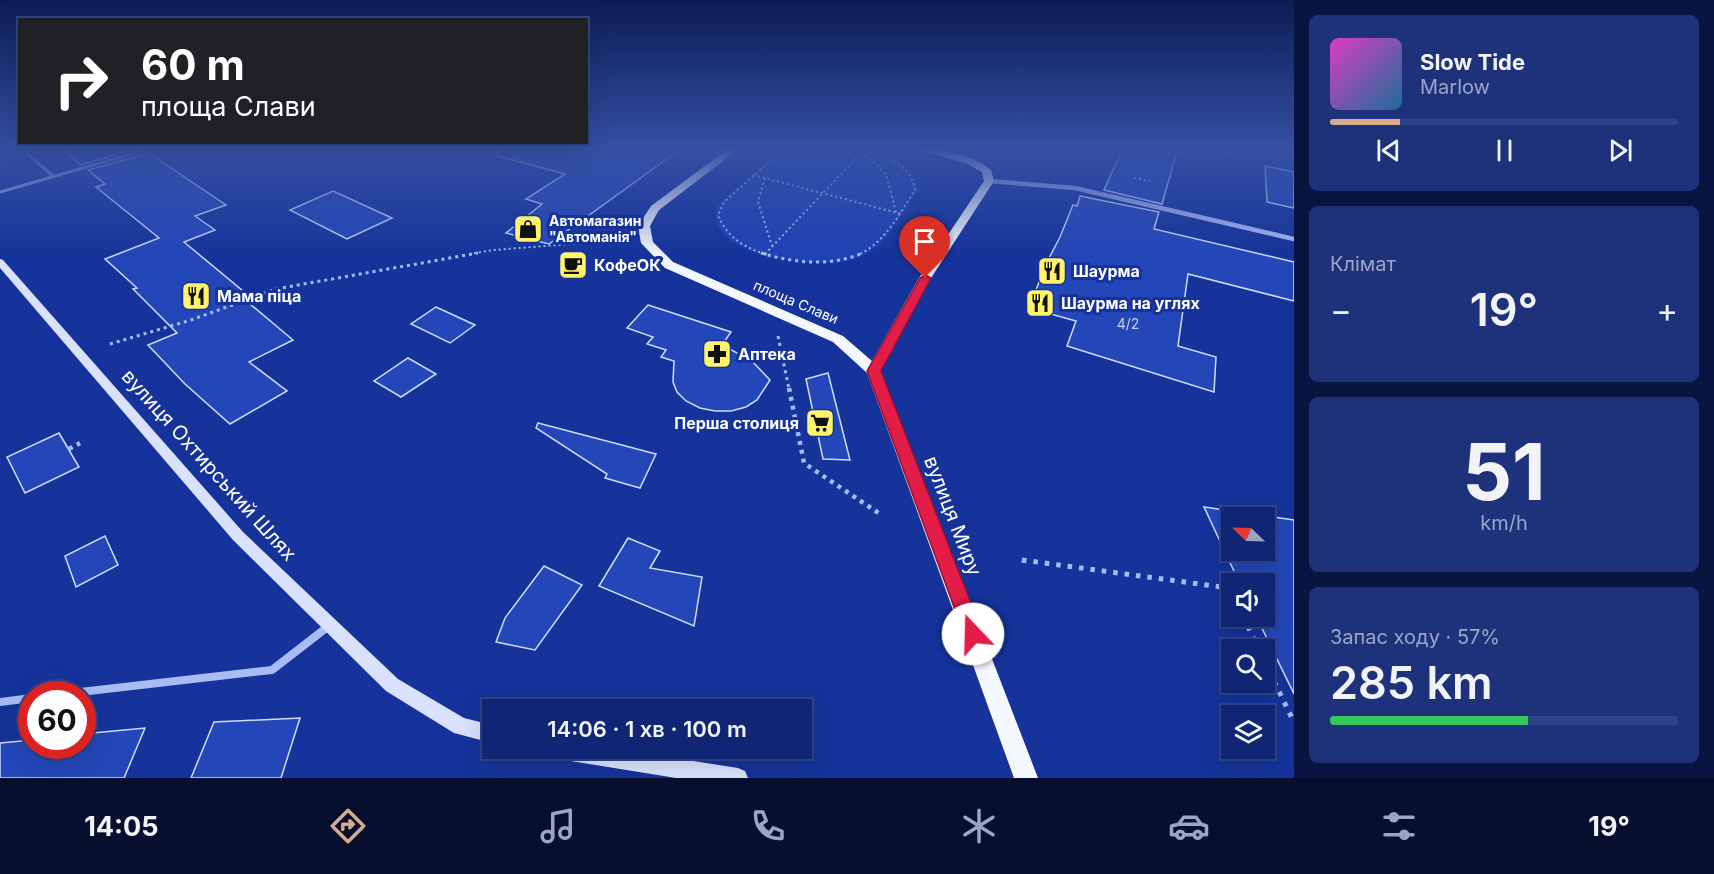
<!DOCTYPE html>
<html lang="uk">
<head>
<meta charset="utf-8">
<style>
  :root { --surface:#102674; --page:#1e327c; --text:#f1f3f6; --muted:#9ca5c5; --line:#304386; --accent:#d6ab8b }
  body { margin:0; font-family:Inter,sans-serif; background:var(--page); color:var(--text); height:100vh; display:flex; flex-direction:column; font-size:22px; white-space:nowrap }
  * { box-sizing:border-box; margin:0 }
  p { font-size:20px; color:var(--muted) }
  .icon { flex:none; width:33px; height:33px; fill:none; stroke:currentColor; stroke-width:2; stroke-linecap:round; stroke-linejoin:round }
  .map { position:relative; flex:1; overflow:hidden }
  .drawer { display:flex; flex-direction:column; gap:15px; padding:15px; background:#091540; width:420px }
  .drawer>* { flex:none }
  .banner { position:absolute; left:18px; top:18px; width:570px; height:126px; border-radius:0px; box-shadow:0 6px 24px #0002,0 0 0 2px var(--line); background:#202124; color:#fff; overflow:hidden }
  .needle { width:39px; rotate:293deg }
  .fabs { position:absolute; left:1221px; top:507px; display:grid; gap:12px }
  .fabs a { display:grid; place-items:center; width:54px; height:54px; border-radius:0px; background:var(--surface); box-shadow:0 6px 24px #0002,0 0 0 2px var(--line); font-size:30px }
  .speed { position:absolute; left:18px; top:681px; display:flex; gap:12px; font-size:30px; font-weight:700; text-align:center }
  .speed>* { display:grid; place-content:center; width:78px; height:78px; border-radius:50%; background:var(--surface); box-shadow:0 6px 24px #0002,0 0 0 2px var(--line); line-height:1 }
  .speed .limit { border:9px solid #d22; background:#fff; color:#111 }
  .pin { position:absolute; display:grid; place-items:center; width:51px; height:51px; color:#fff; margin:-62px -26px; border-radius:50% 50% 50% 0; rotate:-45deg; box-shadow:0 0 6px #0007 }
  .pin .icon { rotate:45deg }
  .me { position:absolute; width:66px; margin:-33px; rotate:339deg; stroke-linejoin:round; filter:drop-shadow(0 0 4px #0008) }
  .turn { display:flex; align-items:center; gap:21px; height:126px; padding:0 24px; font-size:27px }
  .turn .icon { width:78px; height:78px; stroke-width:2.5 }
  .turn b { display:block; font-size:42px; line-height:51px }
  .big { font-size:45px; font-weight:600; line-height:1.1 }
  .drawer .tile { flex:1; display:flex; flex-direction:column; justify-content:center; gap:9px; min-width:0; padding:0 21px; border-radius:9px; background:var(--page) }
  .drawer .dial { align-items:center; gap:0 }
  .dial b { font-size:78px; line-height:1 }
  .song { display:flex; align-items:center; gap:18px }
  .cover { width:72px; height:72px; border-radius:9px; background:linear-gradient(135deg,hsl(310 70% 55%),hsl(200 70% 35%)) }
  .played { height:6px; border-radius:3px; background:linear-gradient(90deg,var(--accent) 20%,var(--line) 20%) }
  .keys { display:flex; justify-content:space-around; direction:ltr }
  .heat { display:flex; justify-content:space-between; align-items:center; font-size:33px; direction:ltr }
  .charge { height:9px; border-radius:4px; background:linear-gradient(90deg,#34c759 57%,var(--line) 0) }
  .trip { position:absolute; left:482px; top:699px; width:330px; height:60px; border-radius:0px; background:var(--surface); box-shadow:0 6px 24px #0002,0 0 0 2px var(--line); font-weight:600; line-height:60px; text-align:center }
  .dock { display:flex; height:96px; justify-content:space-around; align-items:center; background:#060f2e; color:var(--muted) }
  .dock .icon { width:42px; height:42px }
  .dock .current { color:var(--accent) }
  .dock b { font-size:27px; color:var(--text) }
  main { display:flex; flex:1; min-height:0 }
  .map>svg:first-child { display:block }
  .green { fill:#1d42b4 }
  .building { fill:#2347b9; stroke:#d1dcfd; stroke-width:1.5; fill-rule:evenodd }
  .lines { fill:none; stroke-linecap:round; stroke-linejoin:round }
  .path-far3 { stroke:#a9bbf3; stroke-width:2; stroke-dasharray:2 3; stroke-linecap:butt }
  .path-far2 { stroke:#a9bbf3; stroke-width:3; stroke-dasharray:3 4; stroke-linecap:butt }
  .path-far1 { stroke:#a9bbf3; stroke-width:4.5; stroke-dasharray:4 5; stroke-linecap:butt }
  .path { stroke:#a9bbf3; stroke-width:5; stroke-dasharray:4.5 7; stroke-linecap:butt }
  .lane { stroke:#a9bbf3; stroke-width:3 }
  .street-far1 { stroke:#a9bbf3; stroke-width:4.5 }
  .street { stroke:#a9bbf3; stroke-width:8 }
  .secondary { fill:#d9e1fc; fill-rule:evenodd }
  .primary { fill:#f5f7ff; fill-rule:evenodd }
  .route { fill:#e11d48; stroke:#92132f; stroke-width:1.5 }
  .labels { text-anchor:middle; stroke-width:6; stroke-linejoin:round; paint-order:stroke }
  .far-poi-label { font-size:14px; font-weight:bold; fill:#fff; stroke:#15339a; text-anchor:start }
  .far-street-label { font-size:14px; fill:#fff; stroke:#15339a }
  .number-label { font-size:14px; fill:#c8d1ee }
  .poi-label { font-size:16px; font-weight:bold; fill:#fff; stroke:#15339a; text-anchor:start }
  .near-street-label { font-size:20px; fill:#fff; stroke:#15339a }
</style>
</head>
<body>
<main>
<div class="map">
<svg width="1294" height="778" viewBox="0 0 1294 778">
  <rect width="100%" height="100%" fill="#15339a"/>
  <g class="green">
    <path d="M798,148C830,148 917,144 918,191C902,213 888,244 862,256C831,271 717,261 716,215C716,201 735,190 745,181C763,164 773,154 798,148Z"/>
    <polygon points="1031,148 1046,148 1068,152 1064,161 1028,153"/>
  </g>
  <g class="building">
    <polygon points="60,148 139,148 81,165"/>
    <polygon points="499,148 682,148 549,244 506,233 542,204 526,199 565,174 498,156"/>
    <polygon points="1123,148 1178,148 1162,204 1104,190"/>
    <polygon points="149,153 226,205 195,216 215,230 184,242 243,291 237,293 293,340 249,362 287,391 230,424 185,384 148,345 177,333 133,289 137,288 105,259 159,238 96,187 105,184 88,170"/>
    <polygon points="1265,166 1294,172 1294,208 1267,202"/>
    <polygon points="333,191 392,218 347,239 290,210"/>
    <polygon points="1080,196 1159,212 1154,229 1294,262 1294,301 1188,274 1178,346 1216,357 1214,392 1067,346 1076,321 1029,308 1047,262 1060,237 1073,205 1077,206"/>
    <polygon points="648,305 731,332 722,345 752,361 770,380 757,400 746,407 731,411 715,411 700,408 686,401 677,392 673,382 674,361 661,357 666,350 647,344 653,337 627,328"/>
    <polygon points="436,307 475,325 450,343 411,324"/>
    <polygon points="408,358 436,374 401,397 374,381"/>
    <polygon points="828,373 850,460 823,459 806,379"/>
    <polygon points="538,423 656,454 640,488 605,478 607,474 536,428"/>
    <polygon points="59,433 79,467 25,493 7,457"/>
    <path d="M1204,507L1294,520V694L1256,616H1264V584H1240ZM1232,518H1264V550H1232Z"/>
    <polygon points="105,536 118,565 76,587 65,556"/>
    <polygon points="628,538 660,551 650,568 702,577 694,626 599,586"/>
    <polygon points="544,566 582,585 535,650 496,642 505,618"/>
    <polygon points="300,718 281,778 191,778 214,722"/>
    <polygon points="145,728 124,778 0,778 0,743 32,740 32,746 82,746 82,734"/>
  </g>
  <g class="lines">
    <g class="path-far3">
      <path d="M846,148C873,153 910,158 915,190C900,213 885,242 860,254"/>
      <polyline points="1225,148 1225,158"/>
      <polyline points="862,152 886,174 896,212"/>
      <polyline points="753,175 902,214"/>
      <polyline points="765,178 758,202 772,246"/>
      <polyline points="1134,178 1150,181"/>
      <polyline points="469,254 494,250 583,243"/>
      <path d="M765,254C743,247 727,237 718,215L724,202L775,157L801,148"/>
      <polyline points="765,254 864,150"/>
    </g>
    <g class="path-far2">
      <path d="M761,253C794,263 830,267 863,253"/>
      <polyline points="764,255 766,253"/>
      <polyline points="778,336 789,389"/>
      <polyline points="110,344 191,320 276,289 478,253"/>
    </g>
    <g class="path-far1">
      <polyline points="789,388 804,463 880,514"/>
      <polyline points="69,449 80,443"/>
      <polyline points="1022,560 1026,561"/>
    </g>
    <g class="path">
      <polyline points="1022,560 1229,588 1232,593"/>
      <polyline points="1243,616 1259,650"/>
      <polyline points="1264,661 1294,722"/>
    </g>
    <g class="lane">
      <polyline points="21,148 53,176"/>
      <polyline points="0,192 152,148"/>
    </g>
    <polyline class="street-far1" points="989,181 1075,188 1294,239"/>
    <g class="street">
      <polyline points="63,694 272,670 330,625"/>
      <polyline points="0,702 32,698"/>
    </g>
    <g class="secondary">
      <polygon points="0,259 3,260 243,532 398,679 464,718 492,725 492,743 454,733 386,691 233,540 0,268"/>
      <polygon points="537,748 610,748 738,768 745,771 748,778 676,778 546,757 539,755"/>
    </g>
    <path class="primary" d="M729,148H740L659,210L650,226L653,242L673,262L843,336L872,361L919,278L984,181L982,172L966,163L911,148C935,147 973,154 991,170L994,181L931,278L881,371L1038,778H1014L867,373L833,342L665,268L641,243L638,226L651,206Z"/>
  </g>
  <linearGradient id="sky" x2="0" y2="1"><stop stop-color="#0c1c55"/><stop offset="0.58" stop-color="#3550a3"/><stop offset="1" stop-color="#3550a3" stop-opacity="0"/></linearGradient>
  <rect width="1294" height="257" fill="url(#sky)"/>
  <polygon class="route" points="925,275 931,278 881,371 983,634 980,640 973,642 966,640 964,634 867,371 920,278"/>
  <defs>
    <g id="shop-square" transform="scale(1.5)"><rect x="-9" y="-9" width="18" height="18" rx="4" fill="#fff36b" stroke="#15339a"/><path d="M-5-2.5h2.3a2.7 3.5 0 0 1 5.4 0H5L5.5 6h-11ZM-1.5-2.5h3a1.5 2.3 0 0 0-3 0Z" fill="#111"/></g>
    <g id="cafe-square" transform="scale(1.5)"><rect x="-9" y="-9" width="18" height="18" rx="4" fill="#fff36b" stroke="#15339a"/><path d="M-5.5-4.5H6V0H3Q3 3.5 0 3.5H-2.5Q-5.5 3.5-5.5 0ZM3-3.2v2h1.7v-2ZM-6 4.5H4V6H-6Z" fill="#111"/></g>
    <g id="restaurant-square" transform="scale(1.5)"><rect x="-9" y="-9" width="18" height="18" rx="4" fill="#fff36b" stroke="#15339a"/><path d="M-5-6h1v4h1v-4h1v4h1v-4h1v5L-1.5 .5V6h-2V.5L-5-1ZM5-6V6H3V1.5H1.5Q1.5-4 5-6Z" fill="#111"/></g>
    <g id="pharmacy-square" transform="scale(1.5)"><rect x="-9" y="-9" width="18" height="18" rx="4" fill="#fff36b" stroke="#15339a"/><path d="M-2-6h4v4h4v4h-4v4h-4v-4h-4v-4h4Z" fill="#111"/></g>
    <g id="supermarket-square" transform="scale(1.5)"><rect x="-9" y="-9" width="18" height="18" rx="4" fill="#fff36b" stroke="#15339a"/><path d="M-6-5.5h2.5l.6 2H6L4.5 2H-2.5L-4.4-4H-6ZM-1.5 3.2a1.3 1.3 0 1 0 .1 0ZM3 3.2a1.3 1.3 0 1 0 .1 0Z" fill="#111"/></g>
  </defs>
  <g fill-rule="evenodd">
    <use href="#shop-square" x="528" y="229"/>
    <use href="#cafe-square" x="573" y="265"/>
    <use href="#restaurant-square" x="1052" y="271"/>
    <use href="#restaurant-square" x="196" y="296"/>
    <use href="#restaurant-square" x="1040" y="303"/>
    <use href="#pharmacy-square" x="717" y="354"/>
    <use href="#supermarket-square" x="820" y="423"/>
  </g>
  <g class="labels">
    <g class="far-poi-label">
      <text x="549" y="226">Автомагазин<tspan x="549" dy="16">"Автоманія"</tspan></text>
    </g>
    <g class="far-street-label">
      <text transform="translate(796 302) rotate(23)" y="5">площа Слави</text>
    </g>
    <g class="number-label">
      <text x="1128" y="329">4/2</text>
    </g>
    <g class="poi-label">
      <text x="594" y="271">КофеОК</text>
      <text x="1073" y="277">Шаурма</text>
      <text x="217" y="302">Мама піца</text>
      <text x="1061" y="309">Шаурма на углях</text>
      <text x="738" y="360">Аптека</text>
      <text x="799" y="429" text-anchor="end">Перша столиця</text>
    </g>
    <g class="near-street-label">
      <text transform="translate(209 465) rotate(48)" y="7">вулиця Охтирський Шлях</text>
      <text transform="translate(953 516) rotate(69)" y="7">вулиця Миру</text>
    </g>
  </g>
</svg>
<div class="fabs">
<a><svg class="needle" viewBox="-14 -14 28 28"><path d="M0-13l5 13h-10z" fill="#e53935"/><path d="M0 13l5-13h-10z" fill="#9ca5c5"/></svg></a>
<a><svg class="icon" aria-label="sound" viewBox="0 0 24 24"><path d="M4 9h4l5-4v14l-5-4H4zM17 9q2 3 0 6"/></svg></a>
<a><svg class="icon" aria-label="search" viewBox="0 0 24 24"><circle cx="10" cy="10" r="6"/><path d="M15 15l6 6"/></svg></a>
<a><svg class="icon" aria-label="layers" viewBox="0 0 24 24"><path d="M12 4l9 5-9 5-9-5zM3 14l9 5 9-5"/></svg></a>
</div>
<div class="speed"><div class="limit">60</div></div>
<div class="pin" style="left:925px;top:278px;background:#d93025"><svg class="icon" aria-label="arrive" viewBox="0 0 24 24"><path d="M6 21V4h12l-3 4 3 4H6"/></svg></div>
<svg class="me" style="left:973px;top:634px" viewBox="-20 -20 40 40"><circle r="19" fill="#fff"/><path d="M0-13L10 11 0 6-10 11z" fill="#e11d48"/></svg>
<div class="trip">14:06 · 1 хв · 100 m</div>
<div class="banner">
<div class="turn"><svg class="icon" aria-label="right" viewBox="0 0 24 24"><path d="M7 20v-9h11M14 6l5 5-5 5"/></svg><div><b>60 m</b>площа Слави</div></div>
</div>
</div>
<section class="drawer">
<div class="tile">
<div class="song"><i class="cover"></i><div><b>Slow Tide</b><p>Marlow</p></div></div>
<div class="played"></div>
<div class="keys"><svg class="icon" aria-label="previous" viewBox="0 0 24 24"><path d="M18 5L8 12l10 7zM5 5v14"/></svg><svg class="icon" aria-label="pause" viewBox="0 0 24 24"><path d="M8 5v14M16 5v14"/></svg><svg class="icon" aria-label="next" viewBox="0 0 24 24"><path d="M6 5l10 7-10 7zM19 5v14"/></svg></div>
</div>
<div class="tile"><p>Клімат</p>
<div class="heat"><a>−</a><b class="big">19°</b><a>+</a></div>
</div>
<div class="tile dial"><b>51</b><p>km/h</p></div>
<div class="tile"><p>Запас ходу · 57%</p><b class="big">285 km</b><div class="charge"></div></div>
</section>
</main>
<nav class="dock">
<b>14:05</b>
<svg class="icon current" aria-label="directions" viewBox="0 0 24 24"><path d="M12 3l9 9-9 9-9-9zM9 14v-3h6M13 9l2 2-2 2"/></svg>
<svg class="icon" aria-label="music" viewBox="0 0 24 24"><path d="M9 18V5l10-2v13"/><circle cx="6" cy="18" r="3"/><circle cx="16" cy="16" r="3"/></svg>
<svg class="icon" aria-label="phone" viewBox="0 0 24 24"><path d="M5 4h4l2 5-3 2q2 4 5 5l2-3 5 2v4C11 20 4 13 5 4z"/></svg>
<svg class="icon" aria-label="climate" viewBox="0 0 24 24"><path d="M12 3v18M4 7l16 10M4 17L20 7"/></svg>
<svg class="icon" aria-label="car" viewBox="0 0 24 24"><path d="M5 17H2v-5l4-1 3-4h7l3 4 3 1v5h-3M9 17h6M6 11h13"/><circle cx="7" cy="17" r="2"/><circle cx="17" cy="17" r="2"/></svg>
<svg class="icon" aria-label="filters" viewBox="0 0 24 24"><path d="M4 7h16M4 17h16"/><circle cx="9" cy="7" r="2"/><circle cx="15" cy="17" r="2"/></svg>
<b>19°</b>
</nav>
</body>
</html>
